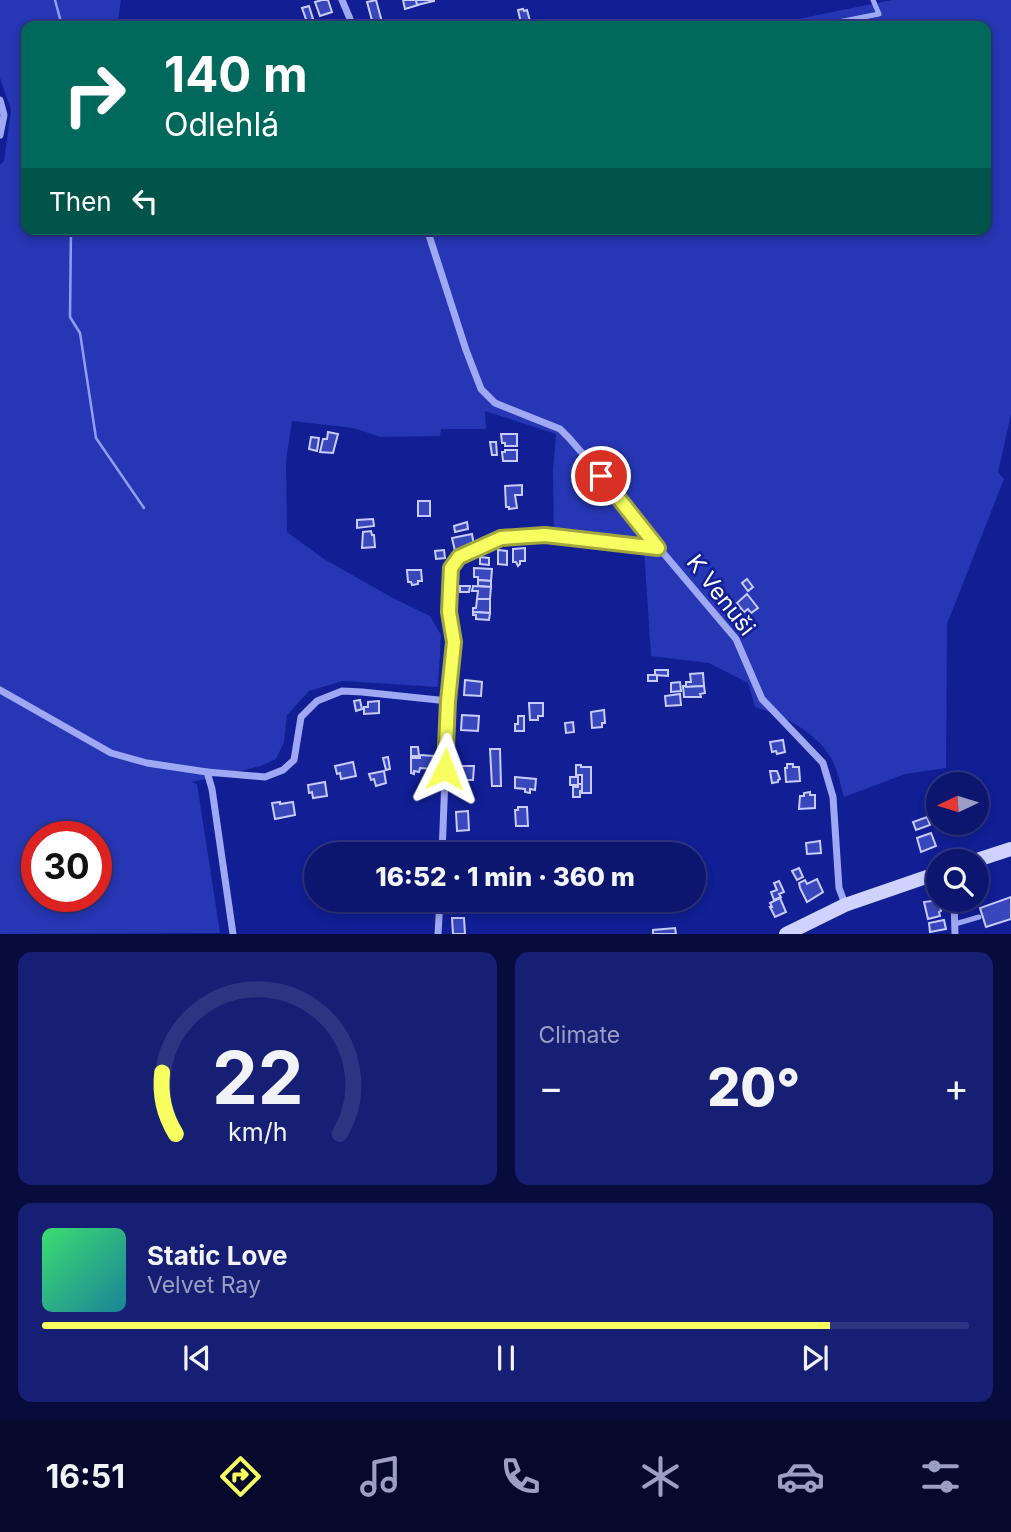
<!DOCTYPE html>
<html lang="en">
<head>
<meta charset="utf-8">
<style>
  :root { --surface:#0d166f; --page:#161f74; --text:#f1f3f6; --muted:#9a9fc3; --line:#2d3582; --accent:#f7ff60 }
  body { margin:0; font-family:Inter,sans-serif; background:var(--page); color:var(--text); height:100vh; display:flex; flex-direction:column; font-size:26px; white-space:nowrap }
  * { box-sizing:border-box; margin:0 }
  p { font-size:23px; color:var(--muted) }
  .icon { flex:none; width:38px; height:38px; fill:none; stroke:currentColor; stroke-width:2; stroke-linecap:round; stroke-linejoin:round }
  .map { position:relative; height:934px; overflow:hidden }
  .panel { display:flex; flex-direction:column; gap:18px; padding:18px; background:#070c3d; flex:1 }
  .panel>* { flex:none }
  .banner { position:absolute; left:21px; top:21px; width:970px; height:214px; border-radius:14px; box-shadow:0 4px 10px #0003,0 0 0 2px var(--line); background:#00695c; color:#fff; overflow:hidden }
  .needle { width:46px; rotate:266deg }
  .fabs { position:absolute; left:926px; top:772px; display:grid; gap:14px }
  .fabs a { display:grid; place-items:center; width:63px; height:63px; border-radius:50%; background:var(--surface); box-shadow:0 4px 10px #0003,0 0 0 2px var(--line); font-size:35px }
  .speed { position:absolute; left:21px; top:821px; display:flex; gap:14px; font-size:35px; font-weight:700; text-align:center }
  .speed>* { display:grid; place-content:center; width:91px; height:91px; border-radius:50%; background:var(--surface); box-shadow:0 4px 10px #0003,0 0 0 2px var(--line); line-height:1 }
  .speed .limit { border:10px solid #d22; background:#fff; color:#111 }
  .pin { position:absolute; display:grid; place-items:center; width:60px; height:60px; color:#fff; margin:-30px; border:4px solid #fff; border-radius:50%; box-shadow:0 2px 7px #0007 }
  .me { position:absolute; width:77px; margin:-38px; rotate:3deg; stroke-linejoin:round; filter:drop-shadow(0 0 5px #0008) }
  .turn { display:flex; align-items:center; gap:24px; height:147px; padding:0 28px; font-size:32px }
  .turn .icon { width:91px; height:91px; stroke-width:2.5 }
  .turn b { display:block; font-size:49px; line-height:60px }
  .then { display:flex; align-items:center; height:66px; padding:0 28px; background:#0003; gap:14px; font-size:26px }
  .big { font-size:52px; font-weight:800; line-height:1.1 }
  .panel .card { flex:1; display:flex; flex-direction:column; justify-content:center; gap:10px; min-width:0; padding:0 24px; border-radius:14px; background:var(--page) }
  .panel .dial { align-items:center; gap:0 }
  .dial svg { height:182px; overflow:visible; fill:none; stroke:var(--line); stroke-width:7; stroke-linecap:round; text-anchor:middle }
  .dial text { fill:var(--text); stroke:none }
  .song { display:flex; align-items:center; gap:21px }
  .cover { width:84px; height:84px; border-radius:10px; background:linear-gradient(135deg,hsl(140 70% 55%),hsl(190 70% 35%)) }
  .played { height:7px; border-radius:4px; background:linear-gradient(90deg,var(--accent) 85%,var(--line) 85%) }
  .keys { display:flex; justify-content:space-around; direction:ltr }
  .heat { display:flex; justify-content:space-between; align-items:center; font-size:38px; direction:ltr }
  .panel .tiles { flex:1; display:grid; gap:18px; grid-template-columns:1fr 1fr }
  .card:last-child { grid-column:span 2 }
  .trip { position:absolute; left:304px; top:842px; width:402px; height:70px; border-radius:35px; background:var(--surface); box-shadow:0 4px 10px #0003,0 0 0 2px var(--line); font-weight:800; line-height:70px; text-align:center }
  .tabs { display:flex; height:112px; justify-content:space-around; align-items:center; background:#05092c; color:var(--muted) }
  .tabs .icon { width:49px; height:49px }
  .tabs .active { color:var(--accent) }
  .tabs b { font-size:32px; color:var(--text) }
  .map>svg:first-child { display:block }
  .green { fill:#2636b4; fill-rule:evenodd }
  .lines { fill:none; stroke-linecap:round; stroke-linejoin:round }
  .stream { stroke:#909df7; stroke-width:2.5 }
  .building { fill:#3947bc; stroke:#c6ccfd; stroke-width:2 }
  .lane { stroke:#9ea8f3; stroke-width:5 }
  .street { stroke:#9ea8f3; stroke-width:7 }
  .secondary { stroke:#ced2fd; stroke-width:14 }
  .route-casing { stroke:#a1a63e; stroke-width:18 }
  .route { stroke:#f7ff60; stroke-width:12 }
  .labels { text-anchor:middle; stroke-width:5; stroke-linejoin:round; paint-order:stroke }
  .street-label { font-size:23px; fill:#fff; stroke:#111e94 }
</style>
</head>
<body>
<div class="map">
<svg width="1011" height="934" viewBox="0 0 1011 934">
  <rect width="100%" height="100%" fill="#111e94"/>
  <path class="green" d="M0,0H121L117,26H26V229H985V26H763L892,0H1011V415L998,472L1004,479L947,624L946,768L905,774L844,797C840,784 837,766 829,755C813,730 782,715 755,707L748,683L709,663L651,656L644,549L554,537L553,470L556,434L485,411L486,429H441L440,436L381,437L353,428L292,421L286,461L287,532L324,559L393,598L430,616L441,635L438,687L343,681L309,691L287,715L284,742L276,759L261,766L192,782L197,784L220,933L0,934V165L4,161L11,110L0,78ZM37,836H96V896H37Z"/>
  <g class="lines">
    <g class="stream">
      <polyline points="55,0 62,26"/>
      <polyline points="71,229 70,317 80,333 96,438 144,508"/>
    </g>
  </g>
  <g class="building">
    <polygon points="322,0 328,0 332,12 320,16 315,2"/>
    <polygon points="376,0 382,22 373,24 367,2"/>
    <polygon points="403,0 416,0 418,5 405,9"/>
    <polygon points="416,0 434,0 434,1 417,5"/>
    <polygon points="309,6 313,19 307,22 302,8"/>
    <polygon points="523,9 524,11 527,10 530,21 521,23 518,10"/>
    <polygon points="328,432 338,434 333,453 320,452 323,439 327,439"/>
    <polygon points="501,434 517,434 517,446 505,446 505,443 502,443"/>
    <polygon points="311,437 319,438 317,451 309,449"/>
    <polygon points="490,442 496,442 497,455 492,455"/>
    <polygon points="505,450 517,450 517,461 503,461 502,452 505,452"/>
    <polygon points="522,485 522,495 515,495 517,508 509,509 509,507 506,507 505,486"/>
    <rect x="418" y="501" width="12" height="15"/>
    <polygon points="373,519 374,526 357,528 357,520"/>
    <polygon points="467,522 468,529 455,532 454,526"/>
    <polygon points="371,531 372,535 374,535 375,547 362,548 363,532"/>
    <polygon points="472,534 474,546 455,551 452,538"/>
    <polygon points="525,548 525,561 520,561 520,564 518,566 516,562 513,562 513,549"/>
    <polygon points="444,550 445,558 436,559 435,551"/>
    <polygon points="498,550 507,551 507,565 498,564"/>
    <polygon points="480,557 489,558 489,565 480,564"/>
    <polygon points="474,568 492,569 491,581 478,580 478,577 474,577"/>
    <polygon points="407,570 421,570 422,581 418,581 418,584 412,585 411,582 408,582"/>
    <polygon points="747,579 753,587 748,591 742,583"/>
    <polygon points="478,580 491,581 491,587 478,586"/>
    <polygon points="460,586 470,586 469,592 460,592"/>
    <polygon points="473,586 491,587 490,599 477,599 478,591 472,591"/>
    <polygon points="747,594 758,608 751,613 748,609 744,612 737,603"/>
    <polygon points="477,599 490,599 490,613 473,612 473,608 476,608"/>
    <polygon points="473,612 490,613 489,620 476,619 476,615 473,615"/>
    <polygon points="655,670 668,670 668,676 655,675"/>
    <polygon points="703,673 704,686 686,687 686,682 691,682 690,674"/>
    <rect x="648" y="675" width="9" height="6"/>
    <polygon points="465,680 482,682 481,696 464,695"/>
    <polygon points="680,682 681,691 671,692 671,683"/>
    <polygon points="683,686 686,686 686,687 704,686 705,693 700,694 701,697 684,697"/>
    <polygon points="680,694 681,705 666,706 665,696"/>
    <polygon points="360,700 362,709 356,711 354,701"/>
    <polygon points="379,701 379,713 364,714 364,707 368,707 368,702"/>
    <polygon points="529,703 543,703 543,716 538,716 538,720 530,720"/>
    <polygon points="604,710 605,723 602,723 602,727 592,728 591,712"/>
    <polygon points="462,715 479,716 478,731 461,730"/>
    <polygon points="518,716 524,716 524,731 515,731 515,724 518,724"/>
    <polygon points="573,722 574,732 566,733 565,723"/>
    <polygon points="783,740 785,752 777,754 776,751 772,752 770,742"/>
    <polygon points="411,747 418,747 419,756 411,756"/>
    <polygon points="490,749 500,749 501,786 492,786"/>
    <polygon points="420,755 434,756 433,769 420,768 419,772 414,771 414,774 411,773 411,758 420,758"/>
    <polygon points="388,757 390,769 386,770 383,758"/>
    <polygon points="353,762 356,776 341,779 340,773 337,774 335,766"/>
    <polygon points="787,764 793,764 793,767 799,767 800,781 786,782 785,768 787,768"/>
    <polygon points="576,765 581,765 581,767 591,767 591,793 582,793 582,775 576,775"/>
    <polygon points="460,766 474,766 473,780 460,780"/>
    <polygon points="384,771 386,783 376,786 374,779 371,780 369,774"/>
    <polygon points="770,771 777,771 780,779 778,780 778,782 772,783"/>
    <polygon points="515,777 536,779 535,790 530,789 530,793 525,792 525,789 515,788"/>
    <polygon points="570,777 578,777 578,784 582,784 582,791 580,791 580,797 573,797 573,787 578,787 578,785 570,785"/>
    <polygon points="325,782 327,796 313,798 312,792 309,793 308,785"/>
    <polygon points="810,792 810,795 815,795 815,808 799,809 800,796 804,796 804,793"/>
    <polygon points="280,802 280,804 293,802 295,815 275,819 272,803"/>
    <polygon points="518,807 527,807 528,826 516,826 515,810 518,810"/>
    <polygon points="468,811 469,830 457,831 456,812"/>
    <polygon points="927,817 930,825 916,830 913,822"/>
    <polygon points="931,833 936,846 921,852 917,838"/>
    <polygon points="820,841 821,853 807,854 806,843"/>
    <polygon points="601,845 603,845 604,848 609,847 609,854 596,854 596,852 599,851"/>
    <polygon points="467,848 467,854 455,854 455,849"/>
    <polygon points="799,868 803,877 797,880 792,871"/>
    <polygon points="817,879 823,892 807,902 800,888 799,883 805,880 807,884"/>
    <polygon points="779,881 784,892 779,894 781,897 774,900 771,892 777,890 774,883"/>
    <polygon points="1011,897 1011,919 986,927 980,908"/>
    <polygon points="780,898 786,912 775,917 770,907 772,907 770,903"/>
    <polygon points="939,900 941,911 939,912 940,916 928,919 924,902"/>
    <polygon points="452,918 464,918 465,934 453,934"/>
    <polygon points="944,920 946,929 930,932 929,923"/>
    <polygon points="675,928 676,934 653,934 653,930"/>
  </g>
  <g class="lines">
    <g class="lane">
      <polyline points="818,26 879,14 873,0"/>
      <polyline points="955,924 979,917"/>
    </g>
    <g class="street">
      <polyline points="342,0 353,26"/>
      <polyline points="0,100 4,115 0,135"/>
      <polyline points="427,229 466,350 481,389 495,403 560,429 569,438 602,476 648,535 736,639 762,699 823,763 833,797 839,888 845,904"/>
      <polyline points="0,690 111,753 147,763 207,772 212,789 233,934"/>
      <polyline points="207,772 265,777 283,770 294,760 301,717 317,701 342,691 362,692 448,701"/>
      <polyline points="442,854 448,701 454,642 449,612 451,568 459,557 501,538 545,535 590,539 658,548"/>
      <polyline points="954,900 955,934"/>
      <polyline points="438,934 440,900"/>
    </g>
    <g class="secondary">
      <polyline points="974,861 1011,849"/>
      <polyline points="786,934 845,905 938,873"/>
    </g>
  </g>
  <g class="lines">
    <g class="route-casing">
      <polyline id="route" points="445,769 448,701 454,642 449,612 450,589 451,568 459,557 501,538 545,535 658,548 601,476"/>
    </g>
    <use href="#route" class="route"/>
  </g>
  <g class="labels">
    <g class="street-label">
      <text transform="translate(721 595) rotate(52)" y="8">K Venuši</text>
    </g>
  </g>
</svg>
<div class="fabs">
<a><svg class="needle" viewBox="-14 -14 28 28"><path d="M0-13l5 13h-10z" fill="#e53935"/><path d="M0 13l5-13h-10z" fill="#9a9fc3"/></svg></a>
<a><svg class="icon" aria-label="search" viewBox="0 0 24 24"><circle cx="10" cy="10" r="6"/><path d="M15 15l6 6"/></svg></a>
</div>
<div class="speed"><div class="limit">30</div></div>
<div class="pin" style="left:601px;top:476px;background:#d93025"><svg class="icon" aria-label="arrive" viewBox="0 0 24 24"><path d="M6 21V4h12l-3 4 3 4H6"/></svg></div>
<svg class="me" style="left:445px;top:769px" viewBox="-20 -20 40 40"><path d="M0-17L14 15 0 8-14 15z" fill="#f7ff60" stroke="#fff" stroke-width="4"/></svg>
<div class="trip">16:52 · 1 min · 360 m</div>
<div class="banner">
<div class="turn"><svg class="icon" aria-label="right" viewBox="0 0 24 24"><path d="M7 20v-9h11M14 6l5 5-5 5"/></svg><div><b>140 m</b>Odlehlá</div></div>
<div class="then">Then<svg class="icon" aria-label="left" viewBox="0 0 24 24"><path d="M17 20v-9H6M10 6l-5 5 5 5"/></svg></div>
</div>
</div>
<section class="panel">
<div class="tiles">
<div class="card dial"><svg viewBox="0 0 100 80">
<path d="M14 69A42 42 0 1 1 86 69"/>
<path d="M14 69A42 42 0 0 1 8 42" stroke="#f7ff60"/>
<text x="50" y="56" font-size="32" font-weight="700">22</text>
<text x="50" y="72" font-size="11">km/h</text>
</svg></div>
<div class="card"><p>Climate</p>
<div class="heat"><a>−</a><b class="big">20°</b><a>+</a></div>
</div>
<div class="card">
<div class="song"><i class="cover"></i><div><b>Static Love</b><p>Velvet Ray</p></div></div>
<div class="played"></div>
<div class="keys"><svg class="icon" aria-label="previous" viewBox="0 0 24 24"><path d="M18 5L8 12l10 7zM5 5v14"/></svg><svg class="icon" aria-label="pause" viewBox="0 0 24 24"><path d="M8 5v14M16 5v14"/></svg><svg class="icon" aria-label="next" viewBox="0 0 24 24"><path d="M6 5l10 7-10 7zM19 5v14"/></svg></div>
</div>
</div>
</section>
<nav class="tabs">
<b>16:51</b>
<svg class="icon active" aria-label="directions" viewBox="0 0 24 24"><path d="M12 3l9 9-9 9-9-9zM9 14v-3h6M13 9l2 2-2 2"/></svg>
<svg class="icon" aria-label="music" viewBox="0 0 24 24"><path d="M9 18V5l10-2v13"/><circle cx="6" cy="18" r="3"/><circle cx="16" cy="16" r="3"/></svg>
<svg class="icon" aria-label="phone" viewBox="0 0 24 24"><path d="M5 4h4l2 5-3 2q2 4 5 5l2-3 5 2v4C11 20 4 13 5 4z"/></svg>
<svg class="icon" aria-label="climate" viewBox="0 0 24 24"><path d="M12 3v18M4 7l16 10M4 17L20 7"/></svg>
<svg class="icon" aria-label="car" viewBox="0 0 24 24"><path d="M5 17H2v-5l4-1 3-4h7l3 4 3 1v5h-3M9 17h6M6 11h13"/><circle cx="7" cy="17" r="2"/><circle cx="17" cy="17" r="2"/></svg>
<svg class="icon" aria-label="filters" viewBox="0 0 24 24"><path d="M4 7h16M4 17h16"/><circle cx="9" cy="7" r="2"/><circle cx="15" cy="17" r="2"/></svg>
</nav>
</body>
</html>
